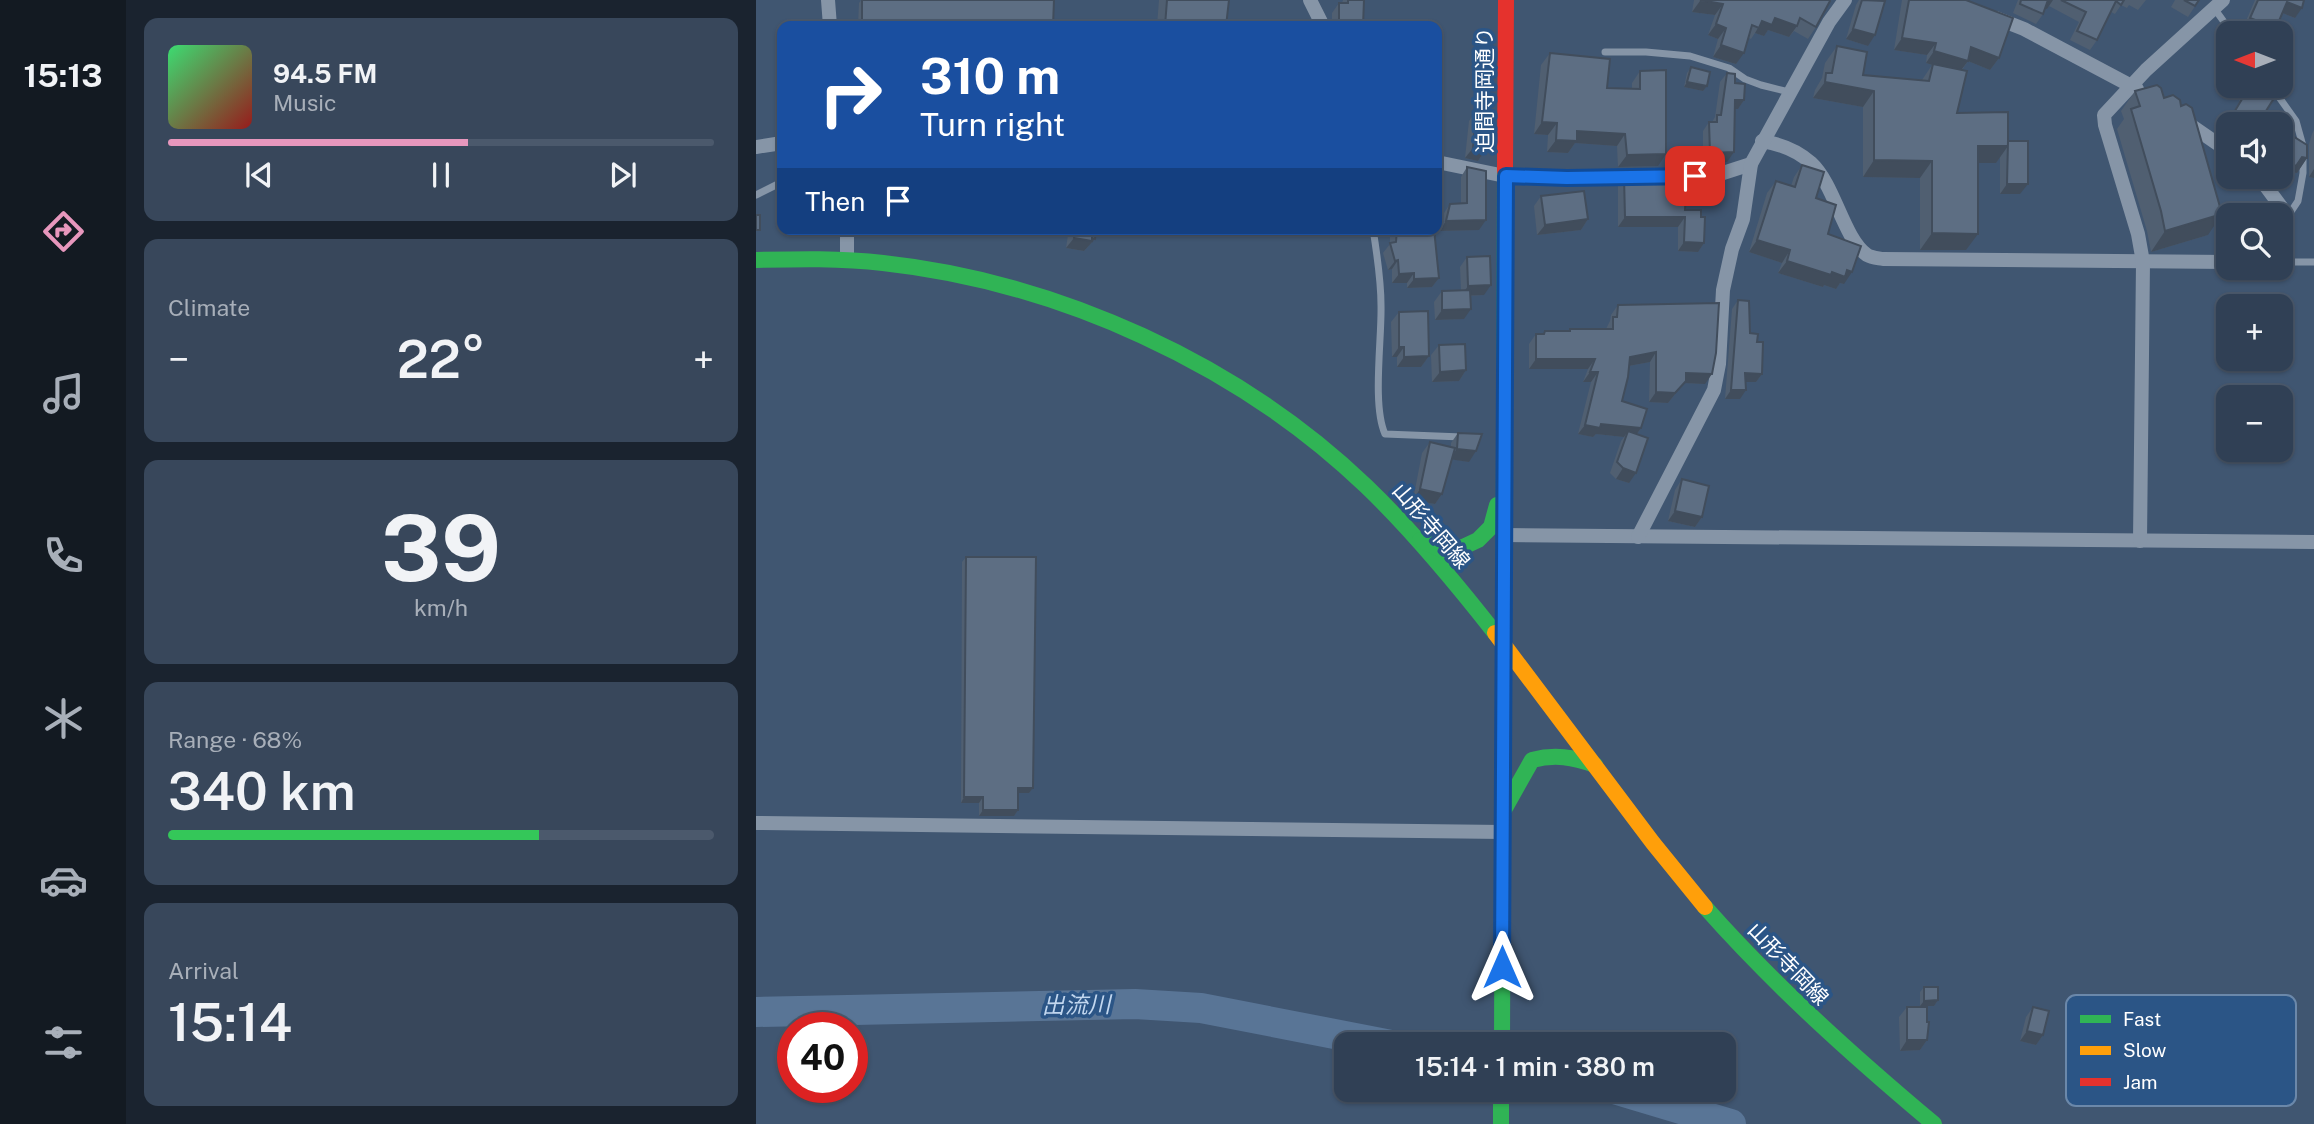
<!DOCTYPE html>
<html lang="en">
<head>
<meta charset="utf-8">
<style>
  :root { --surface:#304055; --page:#38475b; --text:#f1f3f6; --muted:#a8afb9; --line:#4b596c; --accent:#e797bd }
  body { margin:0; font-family:"Public Sans","Noto Sans JP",sans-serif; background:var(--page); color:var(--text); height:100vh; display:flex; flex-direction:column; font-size:26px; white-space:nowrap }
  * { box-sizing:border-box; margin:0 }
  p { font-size:23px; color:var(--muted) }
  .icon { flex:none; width:38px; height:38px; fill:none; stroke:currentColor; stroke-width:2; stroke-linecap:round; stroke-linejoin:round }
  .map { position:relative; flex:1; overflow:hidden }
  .sheet { display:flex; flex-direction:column; gap:18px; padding:18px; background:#1a232f; width:630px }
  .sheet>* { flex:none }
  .hud { position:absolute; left:21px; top:21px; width:665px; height:214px; border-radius:14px; box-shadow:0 2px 5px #0004,0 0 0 2px var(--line); background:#1a4fa0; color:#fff; overflow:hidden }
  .needle { width:46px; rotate:270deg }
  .controls { position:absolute; left:1460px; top:21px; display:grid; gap:14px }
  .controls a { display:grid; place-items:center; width:77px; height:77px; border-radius:14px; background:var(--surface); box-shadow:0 2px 5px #0004,0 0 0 2px var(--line); font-size:35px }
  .speed { position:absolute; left:21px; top:1012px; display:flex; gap:14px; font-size:35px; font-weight:700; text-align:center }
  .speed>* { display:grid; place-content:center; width:91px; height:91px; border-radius:50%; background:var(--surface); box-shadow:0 2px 5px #0004,0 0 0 2px var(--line); line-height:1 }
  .speed .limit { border:10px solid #d22; background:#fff; color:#111 }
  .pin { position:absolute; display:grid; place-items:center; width:60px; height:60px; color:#fff; margin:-30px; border-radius:14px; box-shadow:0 4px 10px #0006 }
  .me { position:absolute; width:77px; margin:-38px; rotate:0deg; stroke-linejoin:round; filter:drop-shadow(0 0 5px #0008) }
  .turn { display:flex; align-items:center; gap:24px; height:147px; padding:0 28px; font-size:32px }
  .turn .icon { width:91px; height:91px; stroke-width:2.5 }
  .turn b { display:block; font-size:49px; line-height:60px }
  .then { display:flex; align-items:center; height:66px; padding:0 28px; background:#0003; gap:14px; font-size:26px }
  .big { font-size:52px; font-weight:600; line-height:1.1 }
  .sheet .card { flex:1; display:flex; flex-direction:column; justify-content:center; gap:10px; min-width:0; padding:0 24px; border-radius:14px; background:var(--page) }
  .sheet .dial { align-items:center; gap:0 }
  .dial b { font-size:91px; line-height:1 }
  .song { display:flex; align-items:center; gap:21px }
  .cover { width:84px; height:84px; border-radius:10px; background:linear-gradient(135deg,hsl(140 70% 55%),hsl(0 70% 35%)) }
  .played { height:7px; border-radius:4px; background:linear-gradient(90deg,var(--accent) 55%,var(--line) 55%) }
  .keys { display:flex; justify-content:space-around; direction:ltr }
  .heat { display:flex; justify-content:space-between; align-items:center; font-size:38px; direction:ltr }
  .charge { height:10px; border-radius:5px; background:linear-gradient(90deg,#34c759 68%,var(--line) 0) }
  .trip { position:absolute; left:578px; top:1032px; width:402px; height:70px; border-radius:14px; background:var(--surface); box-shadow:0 2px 5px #0004,0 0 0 2px var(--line); font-weight:600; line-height:70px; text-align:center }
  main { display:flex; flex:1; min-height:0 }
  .menu { display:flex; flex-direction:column; width:126px; justify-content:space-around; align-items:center; background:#131a22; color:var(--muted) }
  .menu .icon { width:49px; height:49px }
  .menu .active { color:var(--accent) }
  .menu b { font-size:32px; color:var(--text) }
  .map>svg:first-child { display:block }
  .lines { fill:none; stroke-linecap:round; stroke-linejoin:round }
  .river { stroke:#597596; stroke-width:30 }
  .lane { stroke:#8695a7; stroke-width:7 }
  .street { stroke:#8695a7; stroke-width:14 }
  .fast { stroke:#30b455; stroke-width:16 }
  .slow { stroke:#ff9f0a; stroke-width:16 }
  .jam { stroke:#e5322d; stroke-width:16 }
  .wall { fill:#505f71 }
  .shaded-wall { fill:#414d5c }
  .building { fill:#5d6e83; stroke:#414d5c; stroke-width:2 }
  .route-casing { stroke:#114b97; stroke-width:18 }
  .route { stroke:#1a73e8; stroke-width:12 }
  .labels { text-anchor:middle; stroke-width:7; stroke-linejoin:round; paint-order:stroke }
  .street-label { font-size:21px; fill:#fff; stroke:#2b5586 }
  .water-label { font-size:23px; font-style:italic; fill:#c2d7ef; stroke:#2b5586 }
  .key { fill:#2b5586; stroke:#6b88aa; stroke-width:2 }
  .key-label { font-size:19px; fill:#fff }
</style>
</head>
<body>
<main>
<nav class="menu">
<b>15:13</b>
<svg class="icon active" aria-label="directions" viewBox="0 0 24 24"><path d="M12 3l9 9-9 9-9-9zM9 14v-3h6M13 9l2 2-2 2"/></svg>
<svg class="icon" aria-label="music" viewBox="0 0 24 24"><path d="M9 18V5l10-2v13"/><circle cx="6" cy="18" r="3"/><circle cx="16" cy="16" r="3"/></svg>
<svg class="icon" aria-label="phone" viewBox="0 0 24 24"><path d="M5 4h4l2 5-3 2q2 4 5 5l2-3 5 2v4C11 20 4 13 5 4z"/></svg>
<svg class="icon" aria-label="climate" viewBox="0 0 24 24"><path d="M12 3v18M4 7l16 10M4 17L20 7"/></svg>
<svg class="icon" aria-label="car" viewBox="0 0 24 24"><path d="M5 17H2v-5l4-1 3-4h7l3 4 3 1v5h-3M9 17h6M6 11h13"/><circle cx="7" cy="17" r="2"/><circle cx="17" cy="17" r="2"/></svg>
<svg class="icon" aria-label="filters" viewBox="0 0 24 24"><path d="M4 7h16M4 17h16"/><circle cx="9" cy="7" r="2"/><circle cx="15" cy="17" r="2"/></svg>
</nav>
<section class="sheet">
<div class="card">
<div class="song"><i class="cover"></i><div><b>94.5 FM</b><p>Music</p></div></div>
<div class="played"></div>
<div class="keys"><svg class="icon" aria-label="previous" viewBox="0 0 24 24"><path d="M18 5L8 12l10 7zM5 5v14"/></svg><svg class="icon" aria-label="pause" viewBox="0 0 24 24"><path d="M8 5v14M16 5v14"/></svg><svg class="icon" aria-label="next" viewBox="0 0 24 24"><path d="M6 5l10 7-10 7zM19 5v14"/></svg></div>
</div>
<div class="card"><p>Climate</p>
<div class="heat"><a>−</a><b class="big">22°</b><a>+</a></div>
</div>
<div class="card dial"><b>39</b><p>km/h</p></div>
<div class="card"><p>Range · 68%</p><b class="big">340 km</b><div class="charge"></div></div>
<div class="card"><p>Arrival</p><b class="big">15:14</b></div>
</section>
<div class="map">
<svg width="1558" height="1124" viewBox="0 0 1558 1124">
  <rect width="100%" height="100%" fill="#405671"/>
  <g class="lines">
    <g class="river">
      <polyline points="0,1012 379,1004 445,1008 635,1045"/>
      <polyline points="861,1090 975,1124"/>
    </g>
    <g class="lane">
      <polyline points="1458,8 1476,33"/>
      <polyline points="849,52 890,52 934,56 973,68 989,79 1005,85 1033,92"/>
      <polyline points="1515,86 1540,121 1547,146 1547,173 1542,201 1530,219"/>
      <polyline points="0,195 26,182"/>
      <path d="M617,229C621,254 625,279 625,305C626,338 616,405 629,434L706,437"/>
      <polyline points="1532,262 1558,262"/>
    </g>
    <g class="street">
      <polyline points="72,0 74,26"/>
      <polyline points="554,0 567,26"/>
      <polyline points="1240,18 1268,29 1381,89"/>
      <polyline points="1427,120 1472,151"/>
      <path d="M1006,141C1024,144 1041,150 1055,163C1079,185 1087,238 1111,255C1116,258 1122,258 1127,259L1472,262"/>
      <polyline points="0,147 26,143"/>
      <polyline points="681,162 749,176 811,178 964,174 995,164"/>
      <polyline points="1503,177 1526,208 1532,262 1524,262"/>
      <polyline points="91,261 91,229"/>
      <polyline points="747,535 1558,542"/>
      <polyline points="882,537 958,390 963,364 967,290 976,249 987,219 995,164 1073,22 1089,0"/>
      <polyline points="1384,541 1387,262 1382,234 1349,125 1348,115 1390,70 1467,0"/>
      <polyline points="0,823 747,832"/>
    </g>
    <g class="fast">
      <path d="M0,260C42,259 85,258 127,263C302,282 483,364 610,486C657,531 699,582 739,633"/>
      <polyline points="664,540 686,550 707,547 722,540 735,527 741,505"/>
      <path d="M749,808L776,760C799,754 817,757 839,765"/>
      <path d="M949,907C1019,986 1097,1056 1178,1124"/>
      <polyline points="746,1045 749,171"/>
      <polyline points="745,1090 745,1124"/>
    </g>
    <polyline class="slow" points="739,633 897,843 949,907"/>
    <polyline class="jam" points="749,171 750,0"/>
  </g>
  <g class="wall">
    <polygon points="105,0 298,0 297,26 102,26 103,3"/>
    <polygon points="403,0 473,0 470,26 401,26"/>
    <polygon points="587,0 608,0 607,26 576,26 576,13 583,3 586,3"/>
    <polygon points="938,0 1074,0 1060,27 1052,39 1038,31 1033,37 1012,30 1008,36 999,33 995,39 993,38 980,64 957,57 962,39 952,35 959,15 936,12"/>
    <polygon points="1103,0 1126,0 1112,46 1090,39 1100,5"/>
    <polygon points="1146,0 1210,0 1243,58 1234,70 1212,61 1206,70 1201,113 1252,141 1264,194 1244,194 1244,157 1240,163 1222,163 1210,250 1164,250 1164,178 1107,177 1107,107 1057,98 1059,90 1066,78 1069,63 1081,46 1107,75 1166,80 1176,65 1170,63 1171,55 1138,50"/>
    <polygon points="1262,0 1390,0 1382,10 1373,5 1371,8 1365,5 1359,14 1355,12 1341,40 1334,50 1314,40 1323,22 1293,6 1291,9 1289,9 1287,14 1280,24 1257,13"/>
    <polygon points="1419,0 1443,0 1432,17 1415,7"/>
    <polygon points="1499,0 1548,0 1539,18 1526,13 1520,28 1516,33 1500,33 1487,28"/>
    <polygon points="794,53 851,88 876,88 876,83 884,71 902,166 862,167 861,146 819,143 812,153 791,152 792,135 778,134 785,65"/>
    <polygon points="935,67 951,86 947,91 928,87 931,73"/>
    <polygon points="971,73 979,83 988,100 982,109 979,109 971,162 947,162 947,131 953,122 956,122 959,117 964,82"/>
    <polygon points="1472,81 1472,86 1524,86 1510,111 1523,124 1472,124 1472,139 1464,133 1484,101 1467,88"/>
    <polygon points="1379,91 1408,98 1452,235 1395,252 1391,231 1361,129 1368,119 1365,111"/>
    <polygon points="720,111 729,150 722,161 709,158 713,121"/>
    <polygon points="1524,128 1551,158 1541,173 1536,172 1530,181 1524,177"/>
    <polygon points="1558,130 1558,178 1553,177 1553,144 1556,134"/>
    <polygon points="1046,165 1072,234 1088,284 1084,283 1080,289 1068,285 1067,287 1022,273 1026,263 993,252 1011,193 1020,181 1035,186 1038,177"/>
    <polygon points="711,167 723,230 683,231 688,213 694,204 705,204 705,177"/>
    <polygon points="868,177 916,192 929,210 945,217 948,243 942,252 922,251 922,227 862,227 862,186"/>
    <polygon points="785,196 832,219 825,230 781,235 778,206"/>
    <polygon points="313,229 340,229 339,239 328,251 310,248"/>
    <polygon points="634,229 678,229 683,278 676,287 651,288 651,283 636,283 636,269 632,270 627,253 634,244"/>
    <polygon points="711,257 728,295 714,296 708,319 679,320 678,302 686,291 705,291 704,267"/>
    <polygon points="982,300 994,333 1001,342 1006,374 1000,382 989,382 984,399 969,399 976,309"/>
    <polygon points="862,305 949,384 928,383 912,403 893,402 894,362 873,366 866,401 885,428 881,434 873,483 860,479 854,473 865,441 868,437 840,434 837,437 822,434 835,382 827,382 832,369 773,369 773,344 780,334 787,334 789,331 813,331 814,329 850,329 854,321 855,315"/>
    <polygon points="643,312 673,356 665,367 641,367 641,357 636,357 635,322"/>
    <polygon points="683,345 710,370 703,381 676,382 675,355"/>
    <polygon points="702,433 713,462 696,459 686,494 679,504 657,500 666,453 674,442 695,447 695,443"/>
    <polygon points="926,479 946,517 939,527 912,521 919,490"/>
    <polygon points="210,557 277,788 273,793 262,793 262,810 258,816 223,816 223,803 205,803 206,562"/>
    <polygon points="1168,987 1182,1000 1178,1006 1164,1006 1164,992"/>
    <polygon points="1151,1007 1171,1040 1164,1050 1144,1051 1143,1017"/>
    <polygon points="1277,1007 1287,1035 1280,1045 1264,1041 1270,1017"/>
  </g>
  <g class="shaded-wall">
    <polygon points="1291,0 1297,0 1291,9 1286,8"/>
    <polygon points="944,1 967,4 959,15 936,12"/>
    <polygon points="1531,2 1546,8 1539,18 1524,12"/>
    <polygon points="1019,18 1041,26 1033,37 1012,30 1008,36 999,33 1006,21"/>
    <polygon points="1494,18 1520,28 1516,33 1500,33 1487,28"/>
    <polygon points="960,24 970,28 962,39 952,35"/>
    <polygon points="1097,29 1119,35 1112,46 1090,39"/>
    <polygon points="1146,38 1180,43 1171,55 1138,50"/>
    <polygon points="965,45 988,53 980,64 957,57"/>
    <polygon points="1215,47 1243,58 1234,70 1212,61 1203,73 1170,63 1178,51"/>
    <polygon points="931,82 951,86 947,91 928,87"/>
    <polygon points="1069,82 1118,91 1107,107 1057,98"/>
    <polygon points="979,100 988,100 982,109 973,109"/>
    <polygon points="786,122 801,123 792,135 778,134"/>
    <polygon points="821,131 869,134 861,146 819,143 812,153 791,152 800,140"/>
    <polygon points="1222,146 1252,146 1240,163 1211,163"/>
    <polygon points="717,148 729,150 722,161 709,158"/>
    <polygon points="978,152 971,162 947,162 954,153"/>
    <polygon points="910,154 902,166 862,167 871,155"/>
    <polygon points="1546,157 1551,158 1541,173 1536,172"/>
    <polygon points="1118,160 1176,161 1164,178 1107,177"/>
    <polygon points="1558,169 1558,178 1553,177"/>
    <polygon points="1251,184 1272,184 1264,194 1244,194"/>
    <polygon points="1466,214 1452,235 1395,252 1409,231"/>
    <polygon points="869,217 929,217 922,227 862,227"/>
    <polygon points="832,219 825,230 781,235 789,225"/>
    <polygon points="730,220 723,230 683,231 690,221"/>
    <polygon points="1176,233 1222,234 1210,250 1164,250"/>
    <polygon points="318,238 336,238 339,239 328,251 310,248"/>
    <polygon points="1001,240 1034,250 1026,263 993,252"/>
    <polygon points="928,242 948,243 942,252 922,251"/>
    <polygon points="642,260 636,269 632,270 639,261"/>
    <polygon points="1031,261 1076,272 1091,270 1096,272 1088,284 1084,283 1080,289 1068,285 1067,287 1022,273"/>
    <polygon points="658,273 651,283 636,283 643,274"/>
    <polygon points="683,278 676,287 651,288 658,279"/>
    <polygon points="735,285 728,295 705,296 712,286"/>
    <polygon points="715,309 708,319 679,320 686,310"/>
    <polygon points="643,347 648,347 641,357 636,357"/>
    <polygon points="900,352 894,362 867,367 874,357"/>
    <polygon points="673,356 665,367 641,367 648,357"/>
    <polygon points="780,359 839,359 832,369 773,369"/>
    <polygon points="710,370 703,381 676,382 684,372"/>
    <polygon points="834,372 842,372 835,382 827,382"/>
    <polygon points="930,373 956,374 949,384 928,383 912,403 893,402 900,392"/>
    <polygon points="989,373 1006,374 1000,382 983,382"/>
    <polygon points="975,390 990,390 984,399 969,399"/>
    <polygon points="845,424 885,428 878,438 872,431 868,437 840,434 837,437 822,434 829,425"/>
    <polygon points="701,449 720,451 713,462 693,459"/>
    <polygon points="867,468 880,473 873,483 860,479"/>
    <polygon points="664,489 686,494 679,504 657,500"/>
    <polygon points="919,511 946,517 939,527 912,521"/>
    <polygon points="262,788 277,788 273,793 258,793"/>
    <polygon points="208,797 227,797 223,803 205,803"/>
    <polygon points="227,810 262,810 258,816 223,816"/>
    <polygon points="1182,1000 1178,1006 1164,1006 1168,1001"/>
    <polygon points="1271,1031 1287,1035 1280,1045 1264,1041"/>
    <polygon points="1151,1040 1171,1040 1164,1050 1144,1051"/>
  </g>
  <g class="building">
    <polygon points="106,0 298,0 297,26 106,26"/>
    <polygon points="411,0 473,0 470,26 409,26"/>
    <polygon points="592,0 608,0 607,26 583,25 583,3 592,3"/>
    <polygon points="944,0 1074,0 1074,1 1060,27 1044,18 1041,26 1019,18 1016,25 1006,21 1003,28 996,25 988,53 965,45 970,28 960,24 967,4"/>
    <polygon points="1106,0 1129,1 1119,35 1097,29"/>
    <polygon points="1153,0 1210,0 1257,18 1243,58 1215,47 1212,61 1178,51 1180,43 1146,38"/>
    <polygon points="1265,0 1292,0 1287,14 1264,4"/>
    <polygon points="1305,0 1368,0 1365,5 1360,1 1341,40 1321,31 1330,12"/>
    <polygon points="1428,0 1443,0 1439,6"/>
    <polygon points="1502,0 1548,0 1546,8 1531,2 1520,28 1494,18"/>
    <polygon points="1081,46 1111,52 1107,75 1173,81 1177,64 1211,71 1201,113 1252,112 1252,146 1222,146 1222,234 1176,233 1176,161 1118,160 1118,91 1069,82 1070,73 1076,73"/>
    <polygon points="794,53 854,59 851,88 884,89 884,71 910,70 910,154 871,155 869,134 821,131 821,141 800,140 801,123 786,122"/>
    <polygon points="935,67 954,72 951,86 931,82"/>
    <polygon points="971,73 979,74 979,83 989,84 988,100 979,100 978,152 954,153 953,122 961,122 961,115 965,115"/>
    <polygon points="1524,80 1527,84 1510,111 1525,120 1523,124 1482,124 1474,119 1494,86 1524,86"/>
    <polygon points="1401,85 1405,88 1408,98 1417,95 1424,100 1425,106 1430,104 1436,108 1466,214 1409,231 1405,211 1375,109 1384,106 1379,91"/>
    <polygon points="720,111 733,112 729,150 717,148"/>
    <polygon points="1524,128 1551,145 1551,158 1546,157 1540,166 1524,156"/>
    <polygon points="1252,141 1272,141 1272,184 1251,184"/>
    <polygon points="1046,165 1068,172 1060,198 1080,205 1072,234 1105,246 1096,272 1091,270 1089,277 1076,272 1075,275 1031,261 1034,250 1001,240 1020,181 1039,187"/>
    <polygon points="711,167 730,171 730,220 690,221 694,204 711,203"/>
    <polygon points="916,176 916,192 930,192 929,210 945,210 945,217 949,217 948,243 928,242 929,217 869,217 868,177"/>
    <polygon points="828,191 832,219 789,225 785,196"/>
    <rect x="0" y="215" width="4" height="15"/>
    <polygon points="319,229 340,229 339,239 336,238 336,241 318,238"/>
    <polygon points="641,229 678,229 683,278 658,279 658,273 643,274 642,260 639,261 634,243 640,242"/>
    <polygon points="734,256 735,285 712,286 711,257"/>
    <polygon points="714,290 715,309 686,310 686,291"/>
    <polygon points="982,300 993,301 994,333 1002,334 1001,342 1007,342 1006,374 989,373 990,390 975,390"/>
    <polygon points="963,303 960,353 956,374 930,373 930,381 919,393 900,392 900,352 874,357 872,377 866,401 891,409 885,428 845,424 844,428 829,425 842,372 834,372 839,359 780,359 780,334 788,334 789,331 814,331 814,329 857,329 857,317 861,317 862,305"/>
    <polygon points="672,311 673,356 648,357 648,347 643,347 643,312"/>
    <polygon points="709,344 710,370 684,372 683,345"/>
    <polygon points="872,431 892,438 880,473 867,468 861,462"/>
    <polygon points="702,433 726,434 720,451 701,449"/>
    <polygon points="674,442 699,448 686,494 664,489"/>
    <polygon points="926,479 953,486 946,517 919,511"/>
    <polygon points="210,557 280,557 277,788 262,788 262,810 227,810 227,797 208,797"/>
    <polygon points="1168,987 1182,987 1182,1000 1168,1001"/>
    <polygon points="1151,1007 1171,1007 1171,1022 1173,1022 1171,1040 1151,1040"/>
    <polygon points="1277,1007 1293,1011 1287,1035 1271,1031"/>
  </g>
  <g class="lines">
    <g class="route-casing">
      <polyline id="route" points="746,967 750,176 811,178 939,176"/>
    </g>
    <use href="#route" class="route"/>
  </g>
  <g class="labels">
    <g class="street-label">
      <text transform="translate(729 90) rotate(-90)" y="7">迫間寺岡通り</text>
      <text transform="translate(675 526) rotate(49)" y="7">山形寺岡線</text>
      <text transform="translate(1032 964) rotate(46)" y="7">山形寺岡線</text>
    </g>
    <g class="water-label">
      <text transform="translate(320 1005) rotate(-1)" y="8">出流川</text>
    </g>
  </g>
  <rect x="1310" y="995" width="230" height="111" rx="10" class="key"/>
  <rect x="1324" y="1015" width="31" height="8" fill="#30b455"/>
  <rect x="1324" y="1046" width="31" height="9" fill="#ff9f0a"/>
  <rect x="1324" y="1078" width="31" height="8" fill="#e5322d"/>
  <g class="key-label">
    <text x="1367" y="1026">Fast</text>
    <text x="1367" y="1057">Slow</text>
    <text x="1367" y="1089">Jam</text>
  </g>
</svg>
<div class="controls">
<a><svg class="needle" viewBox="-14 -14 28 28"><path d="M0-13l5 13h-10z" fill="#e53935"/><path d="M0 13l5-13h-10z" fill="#a8afb9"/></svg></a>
<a><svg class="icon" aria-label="sound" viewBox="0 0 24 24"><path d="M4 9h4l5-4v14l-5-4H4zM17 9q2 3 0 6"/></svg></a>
<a><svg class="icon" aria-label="search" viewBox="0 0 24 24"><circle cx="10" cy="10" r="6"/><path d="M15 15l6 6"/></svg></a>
<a>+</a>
<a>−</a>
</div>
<div class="speed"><div class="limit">40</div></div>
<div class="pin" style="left:939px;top:176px;background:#d93025"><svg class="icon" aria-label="arrive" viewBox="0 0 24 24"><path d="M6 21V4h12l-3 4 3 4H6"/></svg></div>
<svg class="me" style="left:746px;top:967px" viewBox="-20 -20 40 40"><path d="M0-17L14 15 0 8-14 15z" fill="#1a73e8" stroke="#fff" stroke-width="4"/></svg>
<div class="trip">15:14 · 1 min · 380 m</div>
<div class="hud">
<div class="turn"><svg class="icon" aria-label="right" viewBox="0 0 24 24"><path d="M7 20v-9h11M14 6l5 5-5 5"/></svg><div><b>310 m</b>Turn right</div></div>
<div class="then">Then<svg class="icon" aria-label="arrive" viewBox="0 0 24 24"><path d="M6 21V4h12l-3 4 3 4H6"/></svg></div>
</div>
</div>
</main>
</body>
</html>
